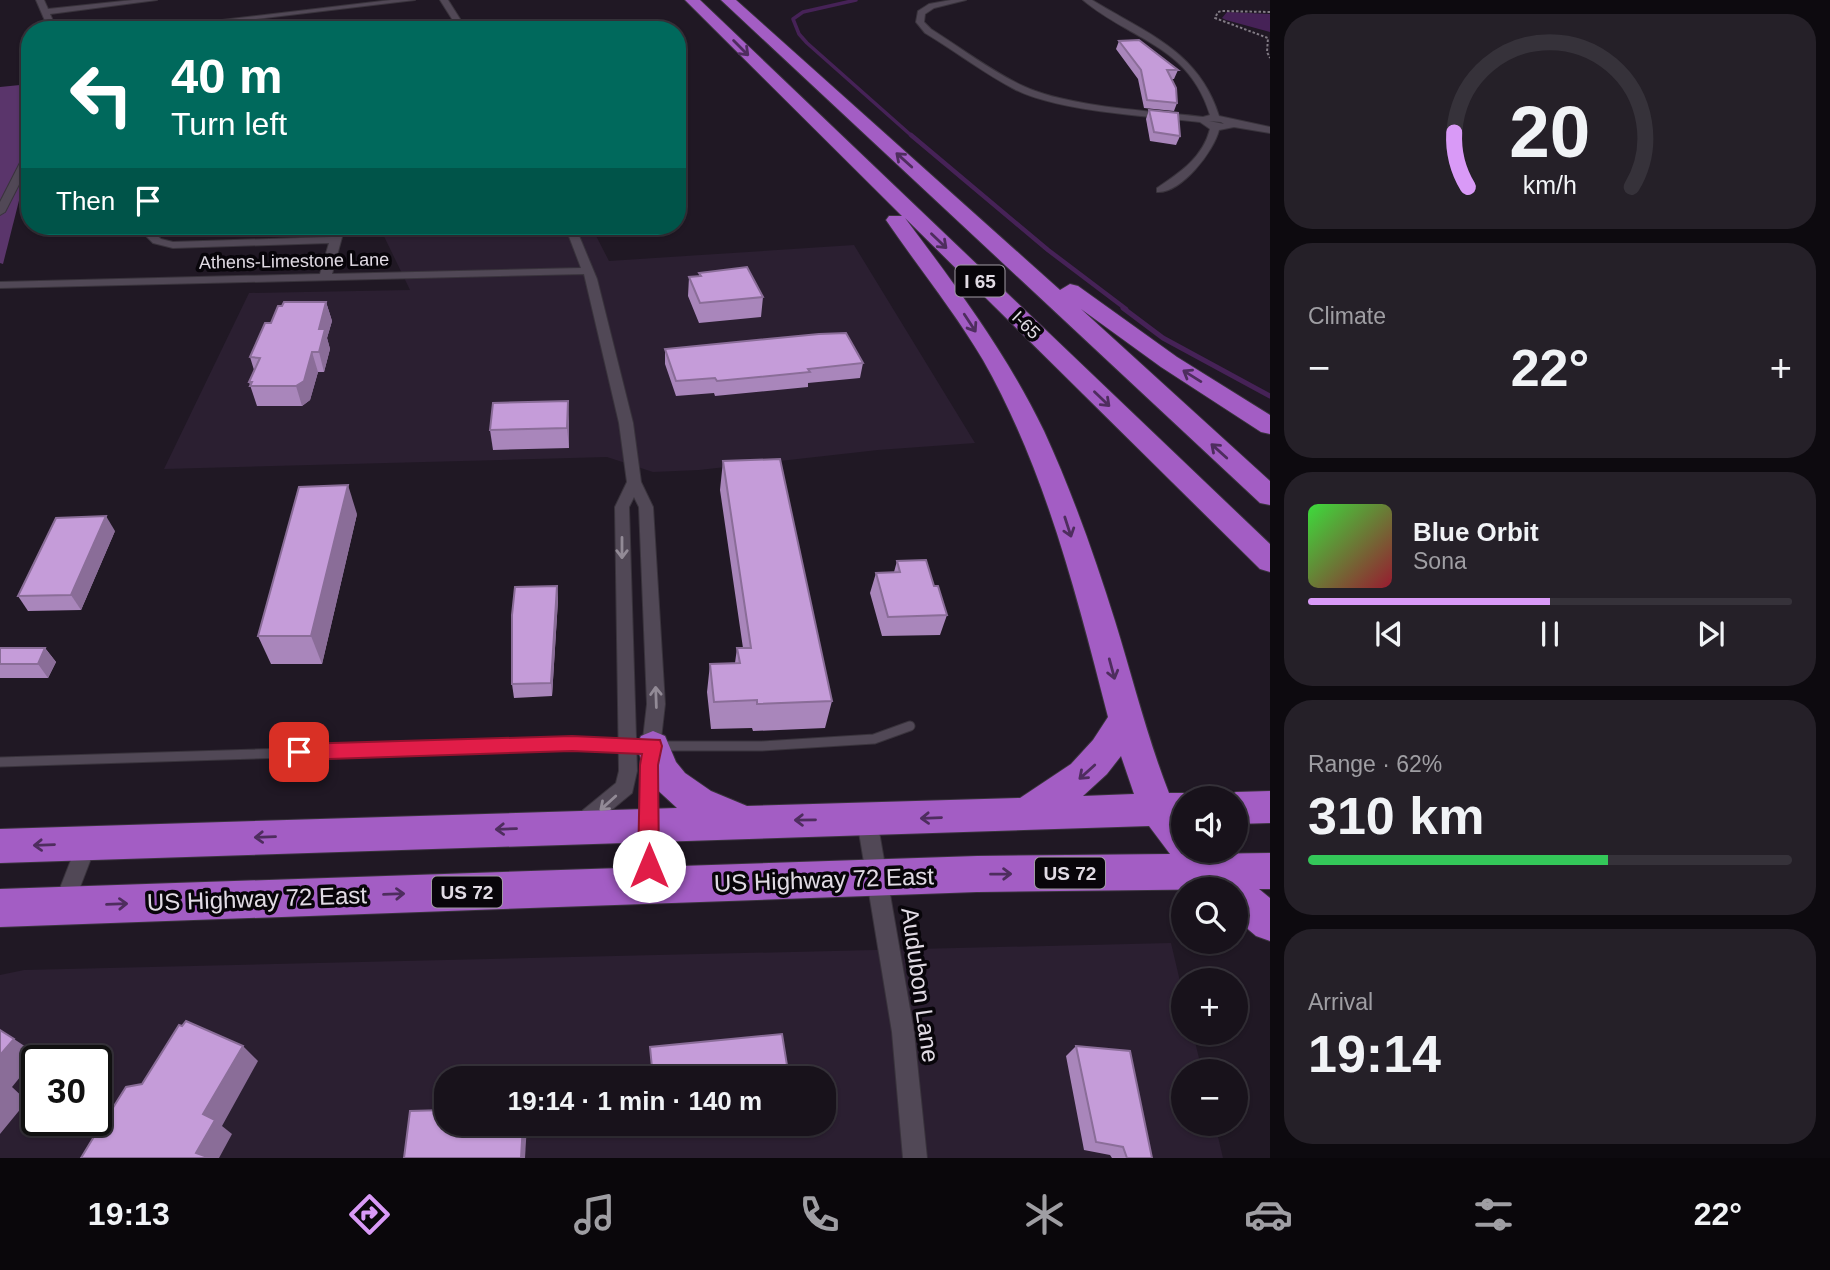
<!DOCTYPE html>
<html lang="en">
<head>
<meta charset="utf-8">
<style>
  :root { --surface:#18121b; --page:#252028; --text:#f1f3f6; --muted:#9f9ea3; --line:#36323a; --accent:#d99af7 }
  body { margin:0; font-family:Helvetica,sans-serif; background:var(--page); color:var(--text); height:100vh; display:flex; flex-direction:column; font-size:26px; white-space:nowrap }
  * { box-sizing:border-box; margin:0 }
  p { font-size:23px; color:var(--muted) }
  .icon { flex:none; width:38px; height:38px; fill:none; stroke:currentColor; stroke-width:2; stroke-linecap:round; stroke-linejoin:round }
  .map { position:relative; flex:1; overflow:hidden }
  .drawer { display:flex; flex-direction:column; gap:14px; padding:14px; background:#0d0a0f; width:560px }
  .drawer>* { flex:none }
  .hud { position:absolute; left:21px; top:21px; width:665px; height:214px; border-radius:28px; box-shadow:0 2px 5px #0004,0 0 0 2px var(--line); background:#00695c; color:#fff; overflow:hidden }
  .controls { position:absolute; left:1171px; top:786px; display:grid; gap:14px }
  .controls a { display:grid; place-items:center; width:77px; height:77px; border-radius:50%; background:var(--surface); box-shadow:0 2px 5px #0004,0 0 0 2px var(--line); font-size:35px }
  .speed { position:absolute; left:21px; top:1045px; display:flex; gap:14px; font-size:35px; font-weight:700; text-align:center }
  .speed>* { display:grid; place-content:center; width:91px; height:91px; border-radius:50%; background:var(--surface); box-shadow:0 2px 5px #0004,0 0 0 2px var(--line); line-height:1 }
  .speed .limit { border:4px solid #111; border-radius:10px; background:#fff; color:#111 }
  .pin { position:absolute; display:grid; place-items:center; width:60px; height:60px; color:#fff; margin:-30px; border-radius:14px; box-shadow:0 4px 10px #0006 }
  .me { position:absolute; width:77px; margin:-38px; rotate:0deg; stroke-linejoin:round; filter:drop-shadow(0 0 5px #0008) }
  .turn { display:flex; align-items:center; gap:24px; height:147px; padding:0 35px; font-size:32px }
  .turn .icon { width:91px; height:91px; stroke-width:2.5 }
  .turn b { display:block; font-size:49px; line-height:60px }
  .then { display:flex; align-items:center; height:66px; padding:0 35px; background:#0003; gap:14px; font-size:26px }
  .big { font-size:52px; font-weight:800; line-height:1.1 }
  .drawer .card { flex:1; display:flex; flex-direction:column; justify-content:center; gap:10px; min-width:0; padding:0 24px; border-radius:28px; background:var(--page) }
  .drawer .dial { align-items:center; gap:0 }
  .dial svg { height:182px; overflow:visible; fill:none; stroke:var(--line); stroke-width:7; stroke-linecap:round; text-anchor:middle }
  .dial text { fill:var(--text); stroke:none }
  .song { display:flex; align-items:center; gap:21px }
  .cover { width:84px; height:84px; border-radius:10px; background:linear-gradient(135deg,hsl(120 70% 55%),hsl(350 70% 35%)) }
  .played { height:7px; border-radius:4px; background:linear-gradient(90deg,var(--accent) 50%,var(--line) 50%) }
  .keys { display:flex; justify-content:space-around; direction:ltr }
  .heat { display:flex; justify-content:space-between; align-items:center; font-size:38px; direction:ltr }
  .charge { height:10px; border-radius:5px; background:linear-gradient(90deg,#34c759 62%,var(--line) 0) }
  .trip { position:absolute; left:434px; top:1066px; width:402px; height:70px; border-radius:28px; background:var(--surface); box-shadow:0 2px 5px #0004,0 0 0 2px var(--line); font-weight:800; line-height:70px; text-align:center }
  .menu { display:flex; height:112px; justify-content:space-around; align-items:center; background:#0a070b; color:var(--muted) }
  .menu .icon { width:49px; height:49px }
  .menu .selected { color:var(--accent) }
  .menu b { font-size:32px; color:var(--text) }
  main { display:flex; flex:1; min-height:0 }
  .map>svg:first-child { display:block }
  .built { fill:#2b1f31; fill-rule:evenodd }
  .forest { fill:#5a356b }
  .water { fill:#462257 }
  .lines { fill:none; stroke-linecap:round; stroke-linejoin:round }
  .stream-far2 { stroke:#462257; stroke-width:3.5 }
  .stream-far1 { stroke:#462257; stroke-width:4.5 }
  .stream { stroke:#462257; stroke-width:5 }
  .lane-casing { stroke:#39333c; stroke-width:11 }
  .street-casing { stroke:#39333c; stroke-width:2 }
  .highway-casing { stroke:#39333c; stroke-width:2 }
  .path { stroke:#827b85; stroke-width:2; stroke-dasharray:2.5 2; stroke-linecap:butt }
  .lane { stroke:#514856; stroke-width:9 }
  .street { fill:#514856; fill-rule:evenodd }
  .highway { fill:#a35dc4; fill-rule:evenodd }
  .wall { fill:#a986bb }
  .shaded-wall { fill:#8a6d98 }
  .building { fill:#c59cd9; stroke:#8a6d98; stroke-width:2 }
  .oneway { stroke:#4e2d5e }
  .oneway2 { stroke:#928a96 }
  .route { fill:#e11d48; stroke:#92132f; stroke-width:2 }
  .labels { text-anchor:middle; stroke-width:7; stroke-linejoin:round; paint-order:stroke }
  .far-street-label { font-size:18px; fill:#e1dbe4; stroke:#08050a }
  .shield { fill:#08050a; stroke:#a09ba3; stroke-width:2 }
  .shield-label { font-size:19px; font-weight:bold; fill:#e1dbe4 }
  .near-street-label { font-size:24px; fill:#e1dbe4; stroke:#08050a }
</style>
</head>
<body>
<main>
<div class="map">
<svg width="1270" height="1158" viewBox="0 0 1270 1158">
  <rect width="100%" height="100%" fill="#201824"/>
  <g class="built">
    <polygon points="379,226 591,226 609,261 854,245 975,443 878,450 699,470 653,472 607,457 164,469 249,293 410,290"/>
    <path d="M1171,943L1183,994V1032L1193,1033L1202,1071H1183V1124H1215L1223,1158H0V975L24,970ZM37,1060H96V1120H37ZM446,1078H824V1124H446Z"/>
  </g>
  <polygon class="forest" points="30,84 30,157 3,264 0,263 0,87"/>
  <polygon class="water" points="1227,12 1270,14 1270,32 1226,20 1222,18"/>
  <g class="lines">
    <polyline class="stream-far2" points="856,0 803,12 793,19 799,34 807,43 913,137"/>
    <polyline class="stream-far1" points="911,135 1048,250 1126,309"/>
    <polyline class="stream" points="1123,308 1163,338 1270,396"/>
    <g class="lane-casing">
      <g id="lane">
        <polyline points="661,746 762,746 874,739 910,726"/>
        <polyline points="0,762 572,744 627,745"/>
      </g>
    </g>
    <g class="street-casing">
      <g id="street">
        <polygon points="36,0 44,0 48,9 133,0 157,0 50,14 57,30 49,30"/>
        <polygon points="391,0 415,0 164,30 137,30"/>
        <polygon points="440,0 448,0 467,30 459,30"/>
        <path d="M951,0H966L934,8L925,14L924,22L931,29C961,48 991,71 1023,86C1067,107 1153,111 1203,117L1210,115C1189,45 1132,41 1083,0H1092C1146,33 1199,51 1219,116L1270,127V133L1234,127L1219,130C1214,151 1181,194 1157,192V188C1181,172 1203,157 1210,129L1200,122C1149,116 1061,112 1016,90C985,74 955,51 925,33L916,22L918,11L929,4ZM1209,121L1221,122L1224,124Z"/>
        <polygon points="30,150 30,163 5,212 0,215 0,202 25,153"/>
        <polygon points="145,226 155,226 155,234 161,239 173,242 331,237 335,226 345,226 332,274 581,268 565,226 575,226 597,279 633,423 641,482 653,507 665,704 658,765 658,887 655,894 648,897 641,894 638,887 640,765 647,704 639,507 634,497 629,507 637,771 632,793 591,827 584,830 577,827 574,821 577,815 616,783 619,771 615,507 627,482 619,423 584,274 0,288 0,282 320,274 329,243 173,248 153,243 145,235"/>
        <polygon points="867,811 874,814 877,820 914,1032 927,1158 903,1158 892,1032 857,820 860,814"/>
        <polygon points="87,834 94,837 97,843 70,913 63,916 56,913 53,906 80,837"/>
      </g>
    </g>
    <g class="highway-casing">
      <g id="highway">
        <path d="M685,0H700L1270,544V572L1260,569L905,218C956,286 1007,354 1044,431C1072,492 1095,557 1115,621C1133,679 1147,737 1169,793H1183L1196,798H1183V850H1198L1196,854L1270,853V889H1259L1270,898V941L1256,936L1236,919V889L977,892L0,927V889L977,856L1170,854L1149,826L0,863V829L677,808L651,784L636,746L641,736L653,731L665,736L676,762L685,773L711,791L747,806L1020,798L1071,764L1093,740L1108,717C1077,596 1045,469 983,360C954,311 918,267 886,220L889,216H902ZM1121,756L1134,794L1083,796L1107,774Z"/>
        <polygon points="721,0 736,0 1060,290 1070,284 1078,286 1177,357 1270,415 1270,434 1261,432 1161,367 1081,309 1270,481 1270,505 1260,503"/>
        <polygon points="1270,791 1270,823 1236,824 1236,798 1223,798 1236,792"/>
      </g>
    </g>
    <polyline class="path" points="1270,12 1222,11 1218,12 1215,18 1268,38 1267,52 1270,58"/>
    <use href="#lane" class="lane"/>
    <use href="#street" class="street"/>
    <use href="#highway" class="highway"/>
  </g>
  <g class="wall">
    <polygon points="1119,41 1178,70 1174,79 1171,79 1177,103 1174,111 1144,108 1138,79 1116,49"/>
    <polygon points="1149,110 1180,136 1176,145 1150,141 1146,119"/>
    <polygon points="699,273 763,297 761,317 699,323 688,296 689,277 699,276"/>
    <polygon points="326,302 332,321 327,338 330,349 324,372 318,372 310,400 302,406 257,406 249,382 254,370 250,357 271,323"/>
    <polygon points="665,349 863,363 860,378 808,383 808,387 715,396 714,393 676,396 665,364"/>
    <polygon points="569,421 569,448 493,450 490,430"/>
    <polygon points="723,461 832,701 825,728 753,731 752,728 711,729 707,692 710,664 735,663 737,648 743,648 720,490"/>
    <polygon points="357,514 322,664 271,664 258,636"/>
    <polygon points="115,531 81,610 28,611 18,596"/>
    <polygon points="897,561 934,586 947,615 940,635 882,636 870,593 876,573 894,572"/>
    <polygon points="557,586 558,600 552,696 514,698 512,684"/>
    <polygon points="0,648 45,648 56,662 48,678 0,678"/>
    <polygon points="1076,1046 1152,1158 1112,1158 1110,1155 1084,1150 1066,1056"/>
  </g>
  <g class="shaded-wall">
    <polygon points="326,302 332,321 327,338 330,349 324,372 319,352 319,329"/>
    <polygon points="312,352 318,372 310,400 302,406 296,386"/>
    <polygon points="568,401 569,421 569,448 567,428"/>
    <polygon points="348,485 357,514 322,664 311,636"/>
    <polygon points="106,516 115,531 81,610 71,595"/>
    <polygon points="557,586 558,600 552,696 551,683"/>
    <polygon points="45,648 56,662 48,678 38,664"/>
    <polygon points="14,1039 38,1055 12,1087 27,1101 0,1134 0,1055"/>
    <polygon points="243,1046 258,1061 222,1126 232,1134 219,1158 203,1158 196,1153 203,1114"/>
    <polygon points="523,1124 527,1124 525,1158 521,1158"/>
  </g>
  <g class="building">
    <polygon points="1139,40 1178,70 1167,70 1176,88 1177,103 1147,100 1141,70 1119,41"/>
    <polygon points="1149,110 1178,113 1180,136 1154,132"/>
    <polygon points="747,267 763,297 700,303 689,277 701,276 699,273"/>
    <polygon points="284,302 326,302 319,329 325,329 319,352 312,352 304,381 296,386 250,386 252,382 249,382 260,358 250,357 265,323 271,323 278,306 282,306"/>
    <polygon points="846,333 863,363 808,369 810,372 717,381 715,378 676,381 665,349 819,334"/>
    <polygon points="568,401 567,428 490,430 493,403"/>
    <polygon points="780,459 832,701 757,704 757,700 714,702 710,664 740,663 737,648 751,648 723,461"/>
    <polygon points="348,485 311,636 258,636 299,487"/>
    <polygon points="106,516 71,595 18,596 56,518"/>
    <polygon points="926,560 934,586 938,586 947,615 888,617 876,573 900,572 897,561"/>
    <polygon points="557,586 551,683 512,684 512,615 515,587"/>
    <polygon points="0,648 45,648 38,664 0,664"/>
    <polygon points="186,1021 243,1046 203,1114 215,1120 196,1153 210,1158 81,1158 98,1130 89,1126 92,1120 96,1120 96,1113 99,1109 109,1114 126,1087 142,1084 179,1025 182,1026"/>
    <polygon points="0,1030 14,1039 0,1055"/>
    <polygon points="782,1034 789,1078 653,1078 650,1047"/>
    <polygon points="1076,1046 1130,1051 1152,1158 1127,1158 1123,1147 1096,1142"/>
    <polygon points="446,1110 446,1124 523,1124 521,1158 404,1158 410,1111"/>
  </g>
  <defs><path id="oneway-shaft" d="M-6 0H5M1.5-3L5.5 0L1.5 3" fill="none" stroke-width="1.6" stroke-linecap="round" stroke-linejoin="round" transform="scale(1.75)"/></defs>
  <g class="oneway">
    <use href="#oneway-shaft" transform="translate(741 48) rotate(45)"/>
    <use href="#oneway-shaft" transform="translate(904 160) rotate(-138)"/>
    <use href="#oneway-shaft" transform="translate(939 241) rotate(44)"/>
    <use href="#oneway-shaft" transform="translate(970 323) rotate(57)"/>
    <use href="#oneway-shaft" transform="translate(1192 376) rotate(-148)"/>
    <use href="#oneway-shaft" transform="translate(1102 399) rotate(44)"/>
    <use href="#oneway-shaft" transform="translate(1219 451) rotate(-138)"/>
    <use href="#oneway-shaft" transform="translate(1068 527) rotate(72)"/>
    <use href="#oneway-shaft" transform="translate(1112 669) rotate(75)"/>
    <use href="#oneway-shaft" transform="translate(1087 772) rotate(138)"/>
    <use href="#oneway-shaft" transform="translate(931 818) rotate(178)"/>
    <use href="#oneway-shaft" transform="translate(805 820) rotate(179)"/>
    <use href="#oneway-shaft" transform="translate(506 829) rotate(178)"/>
    <use href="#oneway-shaft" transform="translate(265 837) rotate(178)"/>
    <use href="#oneway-shaft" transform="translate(44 845) rotate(178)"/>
    <use href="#oneway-shaft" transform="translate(1001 874) rotate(-1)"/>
    <use href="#oneway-shaft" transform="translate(394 894) rotate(-2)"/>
    <use href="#oneway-shaft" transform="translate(117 904) rotate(-2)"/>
  </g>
  <g class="oneway2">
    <use href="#oneway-shaft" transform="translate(622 548) rotate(90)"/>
    <use href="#oneway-shaft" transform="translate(656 697) rotate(-92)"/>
    <use href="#oneway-shaft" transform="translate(608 803) rotate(138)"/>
  </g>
  <polygon class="route" points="572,736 660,740 662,746 658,765 659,866 656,873 649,876 641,873 638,866 640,765 642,754 572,751 299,760 293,758 290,752 293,747 299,744"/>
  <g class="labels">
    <g class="far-street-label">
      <text transform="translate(294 261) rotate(-1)" y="6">Athens-Limestone Lane</text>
      <text transform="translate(1026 325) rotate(44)" y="6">I-65</text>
    </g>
    <g class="shield">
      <rect x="955.5" y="265.5" width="49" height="31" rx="5"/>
      <rect x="1035" y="857.5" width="70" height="31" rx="5"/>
      <rect x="432" y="876.5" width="70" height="31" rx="5"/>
    </g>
    <g class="shield-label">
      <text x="980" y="288">I 65</text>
      <text x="1070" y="880">US 72</text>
      <text x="467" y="899">US 72</text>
    </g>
    <g class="near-street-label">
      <text transform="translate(824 880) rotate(-2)" y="8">US Highway 72 East</text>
      <text transform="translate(257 899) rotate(-2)" y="8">US Highway 72 East</text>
      <text transform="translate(920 985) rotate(82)" y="8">Audubon Lane</text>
    </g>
  </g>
</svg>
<div class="controls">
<a><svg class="icon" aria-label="sound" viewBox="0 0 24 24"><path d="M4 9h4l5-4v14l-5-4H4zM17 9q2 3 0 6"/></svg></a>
<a><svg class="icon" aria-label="search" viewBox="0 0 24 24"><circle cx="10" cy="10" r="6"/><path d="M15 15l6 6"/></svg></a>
<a>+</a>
<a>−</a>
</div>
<div class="speed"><div class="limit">30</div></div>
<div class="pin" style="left:299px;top:752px;background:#d93025"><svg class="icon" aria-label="arrive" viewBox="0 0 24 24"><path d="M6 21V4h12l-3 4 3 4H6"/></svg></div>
<svg class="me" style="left:649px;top:866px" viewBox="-20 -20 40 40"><circle r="19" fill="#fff"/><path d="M0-13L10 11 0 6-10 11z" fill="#e11d48"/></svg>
<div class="trip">19:14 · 1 min · 140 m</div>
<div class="hud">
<div class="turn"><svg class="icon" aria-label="left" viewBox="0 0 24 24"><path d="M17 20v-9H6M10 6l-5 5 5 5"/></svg><div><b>40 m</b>Turn left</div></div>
<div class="then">Then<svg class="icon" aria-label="arrive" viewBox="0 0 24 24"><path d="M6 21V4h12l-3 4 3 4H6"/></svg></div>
</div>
</div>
<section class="drawer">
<div class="card dial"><svg viewBox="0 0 100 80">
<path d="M14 69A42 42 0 1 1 86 69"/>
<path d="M14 69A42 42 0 0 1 8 45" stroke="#d99af7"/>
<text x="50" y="56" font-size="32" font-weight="700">20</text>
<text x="50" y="72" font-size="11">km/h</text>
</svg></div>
<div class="card"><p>Climate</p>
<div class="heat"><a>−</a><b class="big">22°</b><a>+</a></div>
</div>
<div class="card">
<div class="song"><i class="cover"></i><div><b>Blue Orbit</b><p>Sona</p></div></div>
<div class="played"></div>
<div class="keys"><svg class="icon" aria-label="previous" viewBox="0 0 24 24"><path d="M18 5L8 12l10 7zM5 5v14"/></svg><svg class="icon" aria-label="pause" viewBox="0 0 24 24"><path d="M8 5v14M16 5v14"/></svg><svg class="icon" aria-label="next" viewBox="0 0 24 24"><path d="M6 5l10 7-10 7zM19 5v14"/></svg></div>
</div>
<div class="card"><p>Range · 62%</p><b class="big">310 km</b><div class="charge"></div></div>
<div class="card"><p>Arrival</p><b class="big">19:14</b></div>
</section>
</main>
<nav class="menu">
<b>19:13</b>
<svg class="icon selected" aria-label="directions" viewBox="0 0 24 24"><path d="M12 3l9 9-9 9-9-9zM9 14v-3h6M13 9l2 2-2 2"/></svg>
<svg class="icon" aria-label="music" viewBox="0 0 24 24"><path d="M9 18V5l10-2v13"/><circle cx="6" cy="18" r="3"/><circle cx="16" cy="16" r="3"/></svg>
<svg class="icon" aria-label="phone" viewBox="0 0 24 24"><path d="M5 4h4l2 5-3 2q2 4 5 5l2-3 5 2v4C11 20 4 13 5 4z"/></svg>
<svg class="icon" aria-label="climate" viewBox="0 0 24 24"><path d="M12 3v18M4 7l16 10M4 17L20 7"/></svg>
<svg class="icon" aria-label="car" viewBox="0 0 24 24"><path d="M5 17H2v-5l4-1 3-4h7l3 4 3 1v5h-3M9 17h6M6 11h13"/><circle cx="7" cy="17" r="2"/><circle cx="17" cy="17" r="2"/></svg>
<svg class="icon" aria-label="filters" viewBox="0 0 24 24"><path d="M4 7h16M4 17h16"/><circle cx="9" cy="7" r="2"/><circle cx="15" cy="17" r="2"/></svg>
<b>22°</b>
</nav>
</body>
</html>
